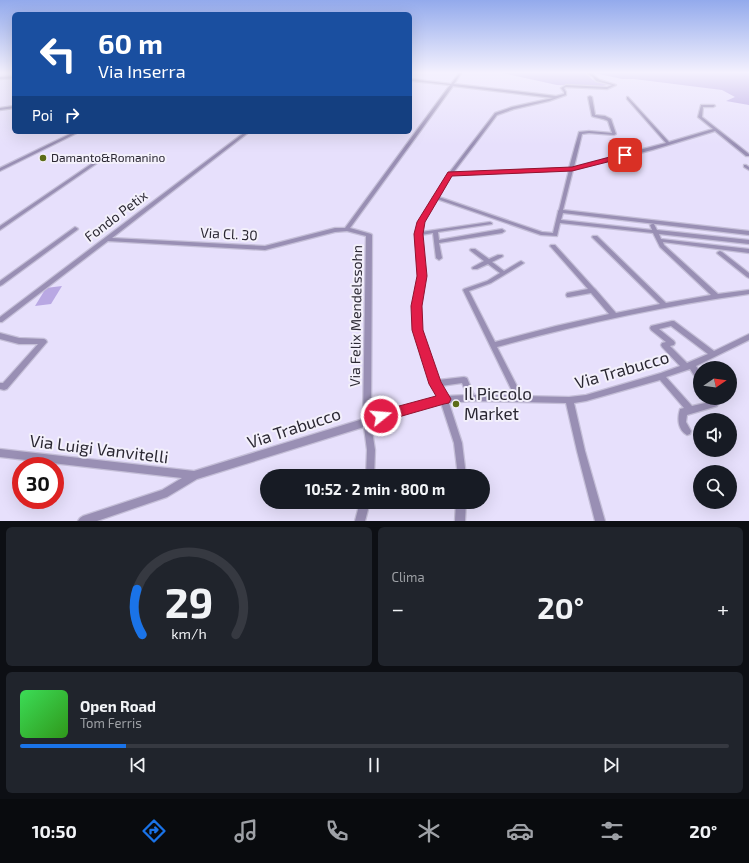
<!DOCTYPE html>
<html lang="it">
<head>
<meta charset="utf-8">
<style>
  :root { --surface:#171b24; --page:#20242c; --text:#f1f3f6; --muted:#9ea1a6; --line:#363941; --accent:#1a73e8 }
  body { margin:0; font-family:"Exo 2",sans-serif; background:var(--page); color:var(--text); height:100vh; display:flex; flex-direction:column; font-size:15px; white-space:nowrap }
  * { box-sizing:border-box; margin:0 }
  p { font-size:13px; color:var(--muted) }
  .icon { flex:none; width:22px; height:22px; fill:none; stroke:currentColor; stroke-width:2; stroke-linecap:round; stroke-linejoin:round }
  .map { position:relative; height:521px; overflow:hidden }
  .details { display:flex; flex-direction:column; gap:6px; padding:6px; background:#0d0f14; flex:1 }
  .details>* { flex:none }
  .hud { position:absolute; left:12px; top:12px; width:400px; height:122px; border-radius:6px; box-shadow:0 4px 16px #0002; background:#1a4fa0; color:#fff; overflow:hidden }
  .needle { width:26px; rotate:77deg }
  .tools { position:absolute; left:693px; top:361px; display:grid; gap:8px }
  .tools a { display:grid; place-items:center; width:44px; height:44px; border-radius:50%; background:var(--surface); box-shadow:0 4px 16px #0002; font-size:20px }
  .speed { position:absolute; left:12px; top:457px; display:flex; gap:8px; font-size:20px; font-weight:700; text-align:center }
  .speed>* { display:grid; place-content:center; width:52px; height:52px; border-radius:50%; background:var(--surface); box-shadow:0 4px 16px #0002; line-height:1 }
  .speed .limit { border:6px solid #d22; background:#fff; color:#111 }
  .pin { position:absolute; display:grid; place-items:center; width:34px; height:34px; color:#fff; margin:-17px; border-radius:8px; box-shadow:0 2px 6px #0006 }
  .me { position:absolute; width:44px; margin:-22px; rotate:73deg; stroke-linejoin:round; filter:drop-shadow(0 0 3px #0008) }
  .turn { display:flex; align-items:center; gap:14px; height:84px; padding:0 20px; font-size:18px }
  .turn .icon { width:52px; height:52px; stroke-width:2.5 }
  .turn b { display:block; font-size:28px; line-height:34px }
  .then { display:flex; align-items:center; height:38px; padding:0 20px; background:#0003; gap:8px; font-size:15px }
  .big { font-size:30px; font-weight:700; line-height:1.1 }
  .details .card { flex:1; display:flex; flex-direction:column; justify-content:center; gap:6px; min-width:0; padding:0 14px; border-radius:6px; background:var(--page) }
  .details .dial { align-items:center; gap:0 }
  .dial svg { height:104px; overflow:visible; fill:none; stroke:var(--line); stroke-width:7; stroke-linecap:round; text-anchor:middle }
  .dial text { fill:var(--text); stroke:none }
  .song { display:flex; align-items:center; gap:12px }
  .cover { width:48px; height:48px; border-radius:6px; background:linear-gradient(135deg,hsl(130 70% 55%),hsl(110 70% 35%)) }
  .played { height:4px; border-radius:2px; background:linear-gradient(90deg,var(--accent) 15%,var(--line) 15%) }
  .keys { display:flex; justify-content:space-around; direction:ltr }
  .heat { display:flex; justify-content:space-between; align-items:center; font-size:22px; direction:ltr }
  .details .tiles { flex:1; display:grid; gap:6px; grid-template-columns:1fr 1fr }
  .card:last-child { grid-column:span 2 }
  .trip { position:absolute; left:260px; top:469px; width:230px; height:40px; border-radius:20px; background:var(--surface); box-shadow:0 4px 16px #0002; font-weight:700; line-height:40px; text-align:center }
  .dock { display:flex; height:64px; justify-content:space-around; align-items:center; background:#090b0e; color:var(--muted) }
  .dock .icon { width:28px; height:28px }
  .dock .selected { color:var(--accent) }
  .dock b { font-size:18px; color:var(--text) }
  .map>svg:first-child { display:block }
  .green { fill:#b9a8e3 }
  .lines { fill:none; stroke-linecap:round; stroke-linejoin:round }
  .street-casing { stroke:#c5bfd8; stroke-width:2.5 }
  .street { fill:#998fb4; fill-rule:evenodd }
  .route { fill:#e11d48; stroke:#92132f }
  .poi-dot { fill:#5c6c17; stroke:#f3f0fb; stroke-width:1.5 }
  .labels { text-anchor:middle; stroke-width:4; stroke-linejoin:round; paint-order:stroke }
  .far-poi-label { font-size:12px; fill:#2b2833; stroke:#f3f0fb; text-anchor:start }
  .street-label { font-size:14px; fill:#2b2833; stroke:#f3f0fb }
  .near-street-label { font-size:17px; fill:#2b2833; stroke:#f3f0fb }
  .near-poi-label { font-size:17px; fill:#2b2833; stroke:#f3f0fb; text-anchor:start }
</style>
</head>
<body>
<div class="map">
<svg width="749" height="521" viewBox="0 0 749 521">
  <rect width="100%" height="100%" fill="#e7e0fc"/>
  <g class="green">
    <polygon points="498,72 582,72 589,76 593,80 611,84 599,87 557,85"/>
    <polygon points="590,72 749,72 749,105 726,101 735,97 722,90 634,79 622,79"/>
    <polygon points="62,286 51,304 35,306 46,288"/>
  </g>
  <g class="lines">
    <g class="street-casing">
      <g id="street">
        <path d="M460,72H462L454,84L556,96L564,94V92L561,88L566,85L607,87L612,85L596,81L593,77L585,72C594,72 594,77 600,80C605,82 611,83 616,85L607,89L566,87L564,88L566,92V95L549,101L514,109L497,115L453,173L569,168L579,132L589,131L612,133L608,121C603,118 597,118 592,116L588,97L590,96L592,97L595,115L605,116L611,119L616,134L614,135L589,133L582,134L574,167L666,143L627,99V97H628L669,142L713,129L698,117L701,105H714L715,106L713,107H703L702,117L749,154V156H746L715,131L652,150L573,170L563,210L749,231V235L563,213L561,220L652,230L650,225L652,224H654L657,230L749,240V244L659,234L661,239L749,249V253L663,242L664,245L718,294L749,290V294C664,306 580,324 497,347L522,396L569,397L586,395L661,373L680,366L662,347L661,345L662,343L666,342L651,330L650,328L651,326L672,321H674L714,351L749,334V340L696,366L700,372V381L697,380L690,369L666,377L692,406L714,401L717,402L718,404L717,406L714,407L687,415L686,422L691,431L690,434L687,435C678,430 677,419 680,409L684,408L660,380L586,401L574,403L585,451L605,521H595L577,451L566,403L472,401L449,403L462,443L466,476H458L454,443L441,403H438L371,424L375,450L374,476H366L367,450L364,427L197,479L167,497L97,521H78L80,518L83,516L162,490L182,478L0,457V449L194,471L363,419L366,236L347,231L335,232L265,250L108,241L2,322H0V317L245,132H249L112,238L265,246L335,228H345L450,85L412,81L411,79L451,84ZM453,86L553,98L512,107L495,113L449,173L435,196L433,197V198L419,222L415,234L419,276L413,306L415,330L432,384L439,397L371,417L372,235L371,234L350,228ZM569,170L559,210L558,211V212L553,233L542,232L439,197L451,175ZM437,199L541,235L557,236L560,223L653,233L660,247L711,295L666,303L597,236H593L592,237L593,238L660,304L616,313L596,290L594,288L555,245H551L550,246L551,247L588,289L567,293L566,295L567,297H569L591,293L609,314L556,326L495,342L469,291L491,283L524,263L521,261L519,262L504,271L492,262L502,257L503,256L502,255H498L489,259L475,249H471L470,250L471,251L484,261L473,267L472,268L473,269H477L488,264L500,273L487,281L464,289L463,290L514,395H474L467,378L464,377L438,380L421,330L419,306L425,276L421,235L433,233L436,258L439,260L442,258L439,243L502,233L505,231L502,229L439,240L438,232L492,224V223L490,222L421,232L423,222ZM671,326L708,354L687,363L670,346L674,345L675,343L674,341L659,329ZM462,383L467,395L446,396L441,386Z"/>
        <polygon points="14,76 14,78 0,79 0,77"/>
        <polygon points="14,106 14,108 0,110 0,108"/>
        <polygon points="74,132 79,132 0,171 0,168"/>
        <polygon points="103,156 106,157 0,230 0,226"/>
        <polygon points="744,165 746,165 749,167 749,170 744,167"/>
        <polygon points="75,227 77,228 78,229 77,230 2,285 0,286 0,281"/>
        <polygon points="720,251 722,252 749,273 749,278 747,277 718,254 717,253 718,252"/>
        <polygon points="0,333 19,338 44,339 46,340 47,342 7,389 4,390 0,389 0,383 3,383 38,344 19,344 0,339"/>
        <polygon points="360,502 370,502 365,521 355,521"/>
        <polygon points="456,502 466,502 465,521 455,521"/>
      </g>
    </g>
    <use href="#street" class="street"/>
  </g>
  <linearGradient id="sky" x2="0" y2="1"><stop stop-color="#93aaec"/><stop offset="0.5" stop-color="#f4f1fe"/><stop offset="1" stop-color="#f4f1fe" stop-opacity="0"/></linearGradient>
  <rect width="749" height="145" fill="url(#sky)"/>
  <polygon class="route" points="625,153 628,155 627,157 572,171 452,176 425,222 423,234 427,276 422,306 423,330 441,382 451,399 449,403 444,404 381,422 377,421 375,416 377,412 436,396 429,384 412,330 411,306 417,276 414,234 417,222 448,172 572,167"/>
  <g class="poi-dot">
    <circle cx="43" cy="158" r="4"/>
    <circle cx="456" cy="404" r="4"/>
  </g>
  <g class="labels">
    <g class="far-poi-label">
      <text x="51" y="162">Damanto&amp;Romanino</text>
    </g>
    <g class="street-label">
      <text transform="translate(116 216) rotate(-37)" y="5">Fondo Petix</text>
      <text transform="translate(229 234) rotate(3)" y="5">Via Cl. 30</text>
      <text transform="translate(356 316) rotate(-89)" y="5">Via Felix Mendelssohn</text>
    </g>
    <g class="near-street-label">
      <text transform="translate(622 370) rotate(-16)" y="6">Via Trabucco</text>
      <text transform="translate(294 428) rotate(-18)" y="6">Via Trabucco</text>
      <text transform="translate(99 449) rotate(7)" y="6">Via Luigi Vanvitelli</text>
    </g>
    <g class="near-poi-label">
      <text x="464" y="400">Il Piccolo<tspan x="464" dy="20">Market</tspan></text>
    </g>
  </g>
</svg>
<div class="tools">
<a><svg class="needle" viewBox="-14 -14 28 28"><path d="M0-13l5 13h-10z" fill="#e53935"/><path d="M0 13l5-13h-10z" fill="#9ea1a6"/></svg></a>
<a><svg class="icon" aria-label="sound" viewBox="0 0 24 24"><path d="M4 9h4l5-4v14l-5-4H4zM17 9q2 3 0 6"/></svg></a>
<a><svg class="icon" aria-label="search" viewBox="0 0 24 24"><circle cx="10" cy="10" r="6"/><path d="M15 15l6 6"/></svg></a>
</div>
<div class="speed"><div class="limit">30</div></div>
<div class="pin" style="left:625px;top:155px;background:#d93025"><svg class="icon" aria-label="arrive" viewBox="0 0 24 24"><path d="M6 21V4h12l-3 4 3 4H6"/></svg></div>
<svg class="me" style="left:381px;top:416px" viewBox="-20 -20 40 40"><circle r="17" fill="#e11d48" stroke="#fff" stroke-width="3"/><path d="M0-11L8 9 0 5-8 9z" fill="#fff"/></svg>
<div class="trip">10:52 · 2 min · 800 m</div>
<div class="hud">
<div class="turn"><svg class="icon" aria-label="left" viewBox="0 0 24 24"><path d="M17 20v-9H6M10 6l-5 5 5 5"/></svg><div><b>60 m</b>Via Inserra</div></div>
<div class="then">Poi<svg class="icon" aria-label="right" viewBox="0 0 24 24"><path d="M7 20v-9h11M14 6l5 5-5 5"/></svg></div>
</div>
</div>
<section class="details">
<div class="tiles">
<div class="card dial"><svg viewBox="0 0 100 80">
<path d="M14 69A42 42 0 1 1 86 69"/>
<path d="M14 69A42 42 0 0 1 10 34" stroke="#1a73e8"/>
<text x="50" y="56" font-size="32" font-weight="700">29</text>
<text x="50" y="72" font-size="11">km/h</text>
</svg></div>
<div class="card"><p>Clima</p>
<div class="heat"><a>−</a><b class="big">20°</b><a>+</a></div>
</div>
<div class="card">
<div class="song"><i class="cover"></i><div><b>Open Road</b><p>Tom Ferris</p></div></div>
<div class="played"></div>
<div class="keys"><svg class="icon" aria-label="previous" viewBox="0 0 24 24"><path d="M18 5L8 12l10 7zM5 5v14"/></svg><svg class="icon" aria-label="pause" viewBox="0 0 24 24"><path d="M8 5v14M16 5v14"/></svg><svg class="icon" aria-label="next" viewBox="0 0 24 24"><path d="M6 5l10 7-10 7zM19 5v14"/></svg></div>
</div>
</div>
</section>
<nav class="dock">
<b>10:50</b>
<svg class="icon selected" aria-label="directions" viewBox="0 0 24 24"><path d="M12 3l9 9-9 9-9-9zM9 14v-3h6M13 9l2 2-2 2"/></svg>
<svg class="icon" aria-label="music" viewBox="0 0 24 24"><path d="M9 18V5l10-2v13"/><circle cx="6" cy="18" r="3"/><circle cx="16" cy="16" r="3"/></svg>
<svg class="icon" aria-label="phone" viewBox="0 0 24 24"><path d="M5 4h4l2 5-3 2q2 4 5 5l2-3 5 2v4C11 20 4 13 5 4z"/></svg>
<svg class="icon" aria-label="climate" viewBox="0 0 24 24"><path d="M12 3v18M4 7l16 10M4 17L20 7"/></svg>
<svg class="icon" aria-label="car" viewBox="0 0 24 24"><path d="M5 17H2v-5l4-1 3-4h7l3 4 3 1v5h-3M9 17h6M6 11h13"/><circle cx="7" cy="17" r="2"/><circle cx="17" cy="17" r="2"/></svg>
<svg class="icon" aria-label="filters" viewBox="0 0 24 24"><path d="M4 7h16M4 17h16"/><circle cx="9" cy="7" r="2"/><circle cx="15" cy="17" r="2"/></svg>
<b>20°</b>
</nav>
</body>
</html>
